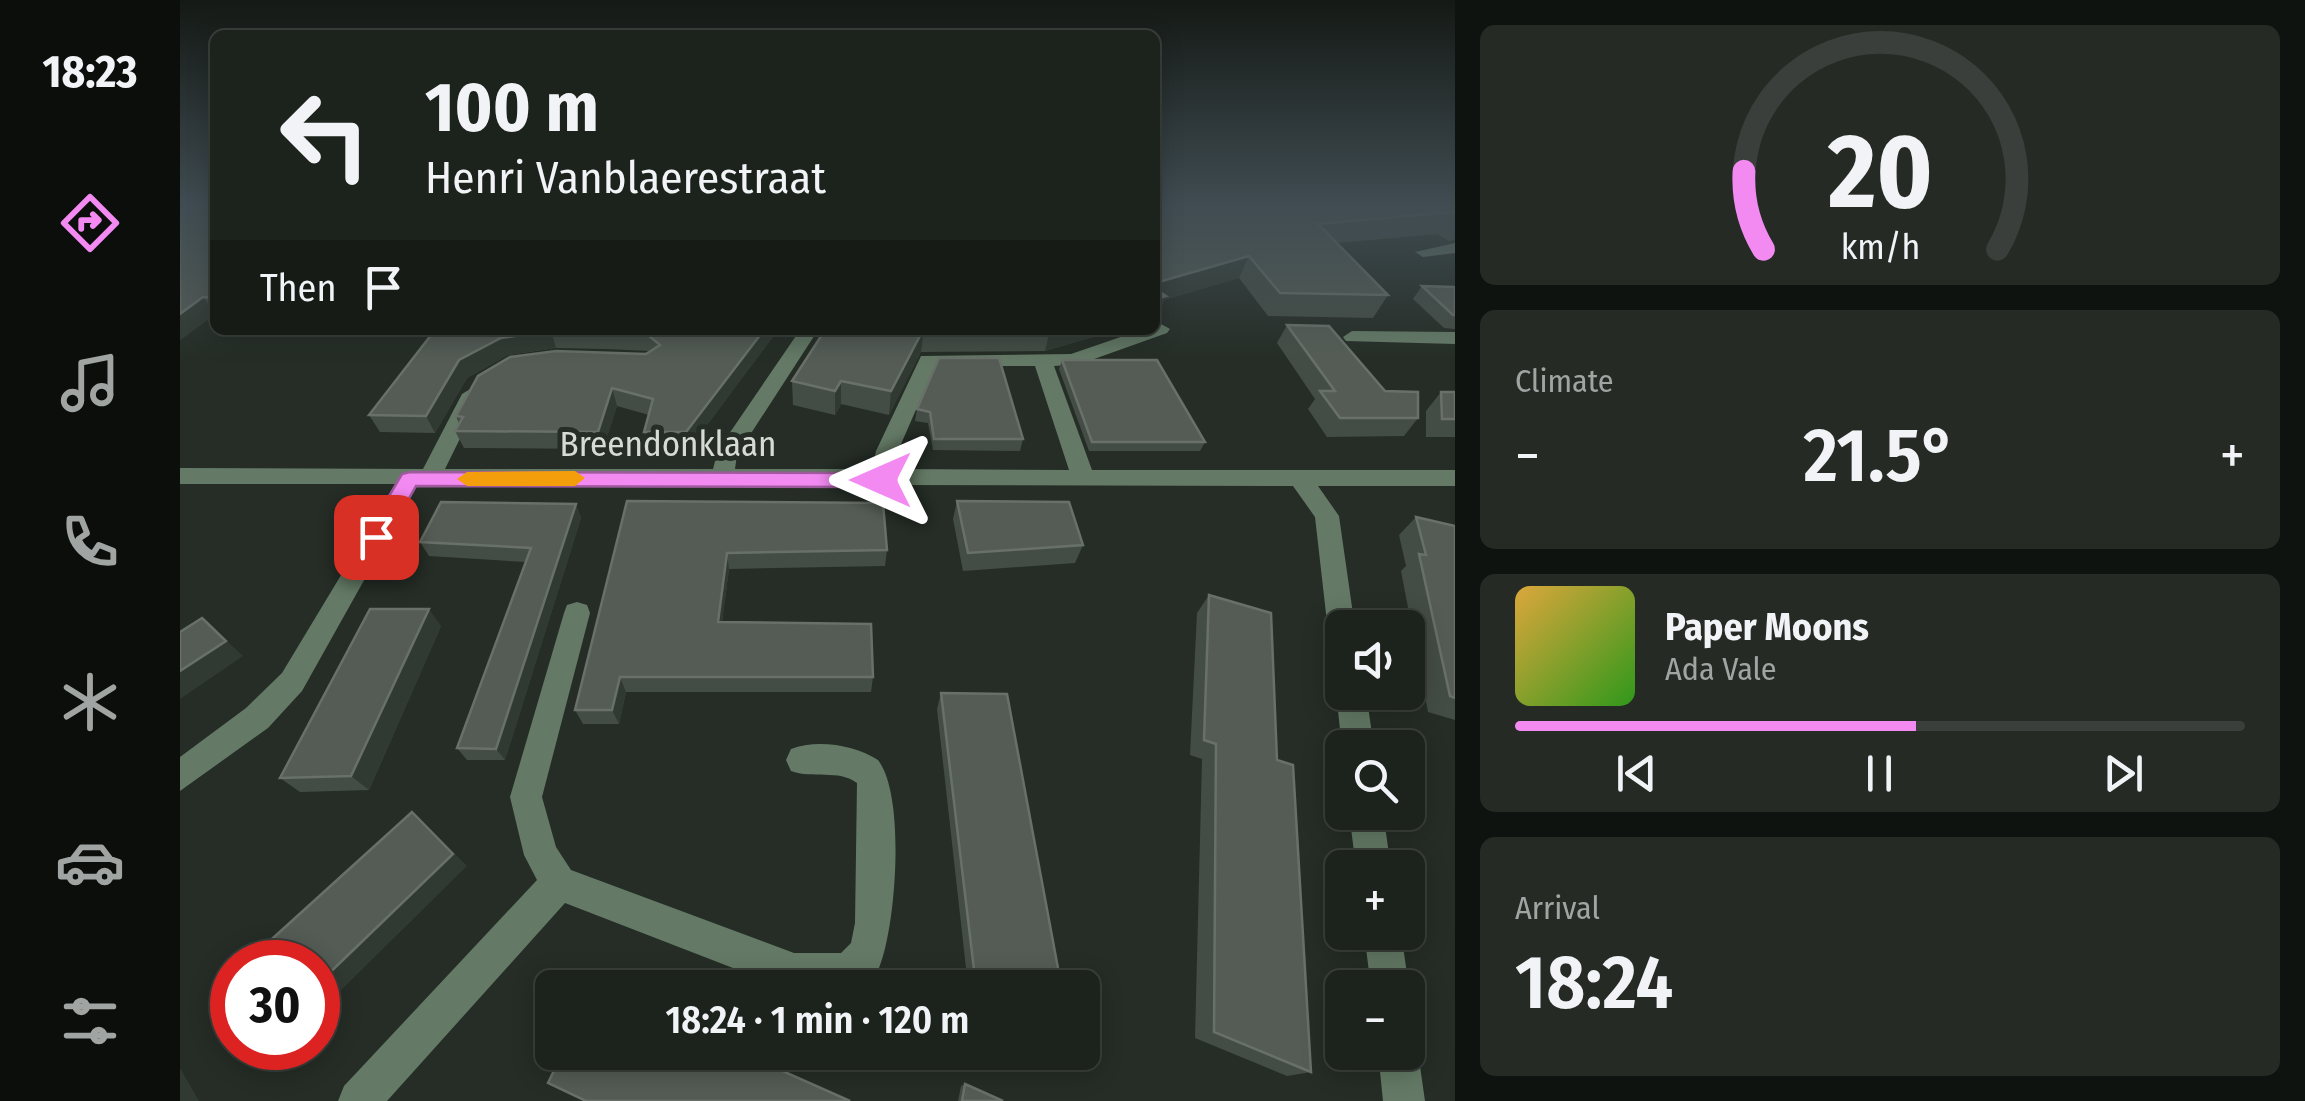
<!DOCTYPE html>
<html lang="en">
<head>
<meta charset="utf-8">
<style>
  :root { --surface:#1c221c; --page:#252a25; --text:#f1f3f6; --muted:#a0a4a3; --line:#3a3f3b; --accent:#f38af2 }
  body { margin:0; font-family:"Fira Sans Condensed",sans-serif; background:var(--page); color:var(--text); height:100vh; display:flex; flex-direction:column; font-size:38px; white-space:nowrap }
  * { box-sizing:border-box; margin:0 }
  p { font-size:32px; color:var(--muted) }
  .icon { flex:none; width:55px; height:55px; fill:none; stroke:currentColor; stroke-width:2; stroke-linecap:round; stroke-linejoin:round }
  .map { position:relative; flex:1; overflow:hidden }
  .panel { display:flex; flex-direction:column; gap:25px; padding:25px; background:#0f130f; width:850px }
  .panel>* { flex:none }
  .guide { position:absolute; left:30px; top:30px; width:950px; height:305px; border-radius:15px; box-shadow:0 5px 25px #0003,0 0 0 2px var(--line); background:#1c221c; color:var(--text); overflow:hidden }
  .buttons { position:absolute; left:1145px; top:610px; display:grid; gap:20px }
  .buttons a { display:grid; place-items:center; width:100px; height:100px; border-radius:15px; background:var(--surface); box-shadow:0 5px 25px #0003,0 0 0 2px var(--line); font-size:50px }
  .speed { position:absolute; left:30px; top:940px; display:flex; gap:20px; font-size:50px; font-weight:700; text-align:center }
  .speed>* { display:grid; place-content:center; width:130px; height:130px; border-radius:50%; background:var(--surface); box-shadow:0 5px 25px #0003,0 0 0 2px var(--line); line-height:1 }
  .speed .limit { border:15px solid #d22; background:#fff; color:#111 }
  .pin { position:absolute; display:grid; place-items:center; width:85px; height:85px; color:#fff; margin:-42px; border-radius:20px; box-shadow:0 5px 15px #0006 }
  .me { position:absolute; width:110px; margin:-55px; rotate:270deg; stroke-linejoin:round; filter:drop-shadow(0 0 8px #0008) }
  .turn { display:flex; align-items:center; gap:35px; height:210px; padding:0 50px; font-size:45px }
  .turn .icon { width:130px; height:130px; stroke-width:2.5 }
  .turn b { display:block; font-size:70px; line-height:85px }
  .then { display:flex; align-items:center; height:95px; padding:0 50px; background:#0003; gap:20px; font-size:38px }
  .big { font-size:75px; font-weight:600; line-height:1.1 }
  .panel .tile { flex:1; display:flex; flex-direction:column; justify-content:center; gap:15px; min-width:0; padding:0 35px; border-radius:15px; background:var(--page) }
  .panel .dial { align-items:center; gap:0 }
  .dial svg { height:260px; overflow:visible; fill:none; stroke:var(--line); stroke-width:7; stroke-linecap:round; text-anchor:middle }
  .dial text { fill:var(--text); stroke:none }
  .song { display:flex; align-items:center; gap:30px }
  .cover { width:120px; height:120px; border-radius:15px; background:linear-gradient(135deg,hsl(40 70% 55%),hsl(110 70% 35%)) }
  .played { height:10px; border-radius:5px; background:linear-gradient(90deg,var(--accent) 55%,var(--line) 55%) }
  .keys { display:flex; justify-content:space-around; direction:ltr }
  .heat { display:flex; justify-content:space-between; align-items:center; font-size:55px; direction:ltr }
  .trip { position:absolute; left:355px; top:970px; width:565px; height:100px; border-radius:15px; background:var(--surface); box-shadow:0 5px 25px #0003,0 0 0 2px var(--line); font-weight:600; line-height:100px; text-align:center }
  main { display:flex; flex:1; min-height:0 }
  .dock { display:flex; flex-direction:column; width:180px; justify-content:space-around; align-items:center; background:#0b0e0b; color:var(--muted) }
  .dock .icon { width:70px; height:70px }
  .dock .on { color:var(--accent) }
  .dock b { font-size:45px; color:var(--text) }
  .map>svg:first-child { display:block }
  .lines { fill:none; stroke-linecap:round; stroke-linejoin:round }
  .minor { fill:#647a66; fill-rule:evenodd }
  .wall { fill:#444d45 }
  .shaded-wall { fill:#313a32 }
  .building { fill:#545c55; stroke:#687069; stroke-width:2.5 }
  .route { fill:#f38af2; stroke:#9e5a9d; stroke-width:2.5 }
  .slow { fill:#f59e0b }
  .labels { text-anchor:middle; stroke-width:10; stroke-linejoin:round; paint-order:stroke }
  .street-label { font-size:35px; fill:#d6dbd6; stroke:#252d26 }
</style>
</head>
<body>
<main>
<nav class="dock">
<b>18:23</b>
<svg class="icon on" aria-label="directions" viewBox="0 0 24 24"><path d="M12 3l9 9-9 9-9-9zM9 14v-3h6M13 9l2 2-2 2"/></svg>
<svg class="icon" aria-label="music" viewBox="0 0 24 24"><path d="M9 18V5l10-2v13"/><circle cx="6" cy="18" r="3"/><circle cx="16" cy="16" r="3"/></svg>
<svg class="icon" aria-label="phone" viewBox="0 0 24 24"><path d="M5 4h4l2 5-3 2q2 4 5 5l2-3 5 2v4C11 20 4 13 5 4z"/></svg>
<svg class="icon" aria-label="climate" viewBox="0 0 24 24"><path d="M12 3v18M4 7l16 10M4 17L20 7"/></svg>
<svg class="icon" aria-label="car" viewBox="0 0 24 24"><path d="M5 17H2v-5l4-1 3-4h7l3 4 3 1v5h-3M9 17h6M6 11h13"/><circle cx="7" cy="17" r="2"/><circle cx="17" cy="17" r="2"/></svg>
<svg class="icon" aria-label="filters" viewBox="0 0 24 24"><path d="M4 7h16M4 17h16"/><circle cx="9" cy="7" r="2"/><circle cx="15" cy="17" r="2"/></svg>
</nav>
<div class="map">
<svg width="1275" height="1101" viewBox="0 0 1275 1101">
  <rect width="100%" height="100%" fill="#252d26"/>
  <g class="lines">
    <g class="minor">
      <polygon points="1275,243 1275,253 1243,257 1235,252"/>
      <path d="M981,324L990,329L987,333L900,364L874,366L912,470H1275V486H1138L1159,516L1175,628H1162V642L1152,639L1148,631L1135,517L1113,486L238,484L122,691L88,728L0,791V757L66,708L102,673L216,484H0V468L243,469L282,394L292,388L302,394L265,469H533L538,450L620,330H638L557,455L555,469H692L696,451L741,356L891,354L961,330H975V325ZM755,366H855L889,470L714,469L718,451Z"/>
      <polygon points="1172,331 1275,332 1275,344 1166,341 1163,337"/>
      <path d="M397,602L407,605L410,613L362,797L376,847L391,870L614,953H661L671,943L675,923L677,783C659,769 632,779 611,771L606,760L611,749C637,739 675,745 698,760C726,796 716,927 699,968L669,988H605L385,903L207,1101H158L164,1086L357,880L344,855L330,797L384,613L387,605Z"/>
      <polygon points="1162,682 1162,692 1186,692 1194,748 1162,748 1156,692"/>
      <polygon points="1169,812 1203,812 1211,868 1176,868"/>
      <polygon points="1184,932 1221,932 1229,988 1228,992 1228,988 1191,988"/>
      <polygon points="1228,1036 1238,1052 1245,1101 1203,1101 1198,1052 1228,1052"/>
    </g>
  </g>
  <g class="wall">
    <polygon points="0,204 35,204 35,314 0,340"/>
    <polygon points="975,204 1275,204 1275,240 1269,241 1257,234 1157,243 1208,295 1193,318 1088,316 1059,278 984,300 976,319"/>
    <polygon points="1242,286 1275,287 1275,329 1264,328 1233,299"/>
    <polygon points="1107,325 1205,391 1238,418 1224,436 1147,437 1128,409 1135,399 1097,343"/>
    <polygon points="254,330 598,330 509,449 469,449 464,432 469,415 437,406 423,449 284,448 275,431 279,424 276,416 470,351 426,349 376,348 328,355 287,378 255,433 200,432 189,415"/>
    <polygon points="645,330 937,330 865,351 741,352 709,415 661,404 655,415 613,405 612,381"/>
    <polygon points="759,358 843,439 840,451 753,450 748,423 735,421 737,409"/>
    <polygon points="882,360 1025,442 1020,451 909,451 879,369"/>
    <polygon points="1261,392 1275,392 1275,437 1246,437 1246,411"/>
    <polygon points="447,501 707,550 705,566 549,569 542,622 693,677 691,692 446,692 439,724 403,724 395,710"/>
    <polygon points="777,501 903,545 895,563 783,571 773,519"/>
    <polygon points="396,504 401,518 325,760 287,760 277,748 346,562 249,556 240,542"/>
    <polygon points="1236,517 1275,526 1275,720 1248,712 1221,571 1226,566 1219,535"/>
    <polygon points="1029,595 1131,1072 1107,1076 1015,1038 1022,759 1010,755 1017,613"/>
    <polygon points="261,626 189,790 120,792 100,778"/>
    <polygon points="761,693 880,979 869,987 788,986 757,709"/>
    <polygon points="785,1084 823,1101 778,1101 781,1086"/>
  </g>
  <g class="shaded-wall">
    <polygon points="1069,256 1059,278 984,300 975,319 975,283"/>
    <polygon points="23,297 35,314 0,340 0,314"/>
    <polygon points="584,330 598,330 509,449 506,432"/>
    <polygon points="744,330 741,352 709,415 711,391"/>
    <polygon points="870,330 937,330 865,351"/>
    <polygon points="371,331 376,348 328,355 287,378 255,433 246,416 279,360 321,338"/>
    <polygon points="661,381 661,404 655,415 655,391"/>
    <polygon points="432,388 437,406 423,449 418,432"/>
    <polygon points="396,504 401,518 325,760 316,749"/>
    <polygon points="547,553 549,569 540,637 538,622"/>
    <polygon points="249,609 261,626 189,790 171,776"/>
    <polygon points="22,618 63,656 0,699 0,671"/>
    <polygon points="440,677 446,692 439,724 432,710"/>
    <polygon points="232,812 247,826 287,866 153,998 138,992 138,984"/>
    <polygon points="0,1068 19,1101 0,1101"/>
  </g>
  <g class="building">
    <polygon points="26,204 35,204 35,298 23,297 0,314 0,205 25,207"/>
    <polygon points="975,204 1275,204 1275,214 1272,212 1138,224 1208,295 1100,293 1069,256 975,283"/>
    <polygon points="1242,286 1275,287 1275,315 1273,315"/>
    <polygon points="975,289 986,296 975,299"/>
    <polygon points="1107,325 1149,326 1205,391 1238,392 1238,418 1160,418 1140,391 1155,391"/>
    <polygon points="255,330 584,330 506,432 464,432 473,399 432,388 418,432 275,431 283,417 276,416 298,376 330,357 376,351 466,354 480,345 467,334 421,332 371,331 321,338 279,360 246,416 189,415"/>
    <polygon points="645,330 743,330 711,391 661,381 655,391 612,381"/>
    <polygon points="759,358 819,358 843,439 754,439 750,412 737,409"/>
    <polygon points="882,360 977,360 1025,442 912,442"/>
    <polygon points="1261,392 1275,392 1275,419 1262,419"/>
    <polygon points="447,501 703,503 707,550 547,553 538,622 691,624 693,677 440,677 432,710 395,710"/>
    <polygon points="777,501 889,502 903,545 788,553"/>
    <polygon points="261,502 396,504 316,749 277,748 351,548 240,542"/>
    <polygon points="1236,517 1275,526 1275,698 1270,696 1239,554 1246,555"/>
    <polygon points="1029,595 1091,613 1097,760 1113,765 1131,1072 1034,1032 1036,744 1024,740"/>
    <polygon points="190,609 249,609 171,776 100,778"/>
    <polygon points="22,618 46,641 0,671 0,632"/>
    <polygon points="761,693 827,694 880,979 795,978"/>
    <polygon points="232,812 273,854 138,984 138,962 110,962 92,939"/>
    <polygon points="383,1052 560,1052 670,1101 406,1101 368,1083"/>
    <polygon points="785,1084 823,1101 782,1101"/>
  </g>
  <linearGradient id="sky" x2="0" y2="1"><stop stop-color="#141915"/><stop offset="0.57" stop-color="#404c52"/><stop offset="1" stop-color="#404c52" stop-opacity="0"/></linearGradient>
  <rect width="1275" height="358" fill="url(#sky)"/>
  <polygon class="route" points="230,472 701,473 712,480 701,487 236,486 204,543 188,543 185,537 222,474"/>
  <polygon class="slow" points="395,471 405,478 395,486 287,486 277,479 287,472"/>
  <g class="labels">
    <g class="street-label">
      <text x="488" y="456">Breendonklaan</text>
    </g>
  </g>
</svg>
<div class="buttons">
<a><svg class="icon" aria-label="sound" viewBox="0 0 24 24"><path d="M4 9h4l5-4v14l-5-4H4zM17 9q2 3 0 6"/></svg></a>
<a><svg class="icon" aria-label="search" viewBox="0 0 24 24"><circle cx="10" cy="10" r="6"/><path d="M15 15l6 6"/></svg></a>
<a>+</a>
<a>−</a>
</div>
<div class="speed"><div class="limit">30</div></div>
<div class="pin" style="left:196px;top:537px;background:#d93025"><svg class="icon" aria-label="arrive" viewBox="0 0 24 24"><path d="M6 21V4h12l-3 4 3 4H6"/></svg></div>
<svg class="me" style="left:701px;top:480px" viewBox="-20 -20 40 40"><path d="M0-17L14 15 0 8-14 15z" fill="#f38af2" stroke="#fff" stroke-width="4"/></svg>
<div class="trip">18:24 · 1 min · 120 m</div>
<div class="guide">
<div class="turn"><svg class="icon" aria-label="left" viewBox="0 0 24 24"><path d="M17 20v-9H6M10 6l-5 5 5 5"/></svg><div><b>100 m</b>Henri Vanblaerestraat</div></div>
<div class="then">Then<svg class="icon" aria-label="arrive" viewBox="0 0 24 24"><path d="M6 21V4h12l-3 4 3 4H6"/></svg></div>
</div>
</div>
<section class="panel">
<div class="tile dial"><svg viewBox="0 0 100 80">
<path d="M14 69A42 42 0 1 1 86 69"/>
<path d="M14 69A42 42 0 0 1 8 45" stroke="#f38af2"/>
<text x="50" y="56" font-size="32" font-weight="700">20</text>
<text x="50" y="72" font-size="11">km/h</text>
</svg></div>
<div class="tile"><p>Climate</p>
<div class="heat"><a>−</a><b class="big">21.5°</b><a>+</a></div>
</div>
<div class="tile">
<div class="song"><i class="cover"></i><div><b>Paper Moons</b><p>Ada Vale</p></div></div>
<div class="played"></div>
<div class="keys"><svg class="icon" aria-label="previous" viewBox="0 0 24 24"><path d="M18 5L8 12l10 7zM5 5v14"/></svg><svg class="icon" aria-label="pause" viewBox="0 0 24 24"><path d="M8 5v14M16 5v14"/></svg><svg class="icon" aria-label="next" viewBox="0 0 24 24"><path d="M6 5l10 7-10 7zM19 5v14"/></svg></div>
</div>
<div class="tile"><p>Arrival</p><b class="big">18:24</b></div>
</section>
</main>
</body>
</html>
